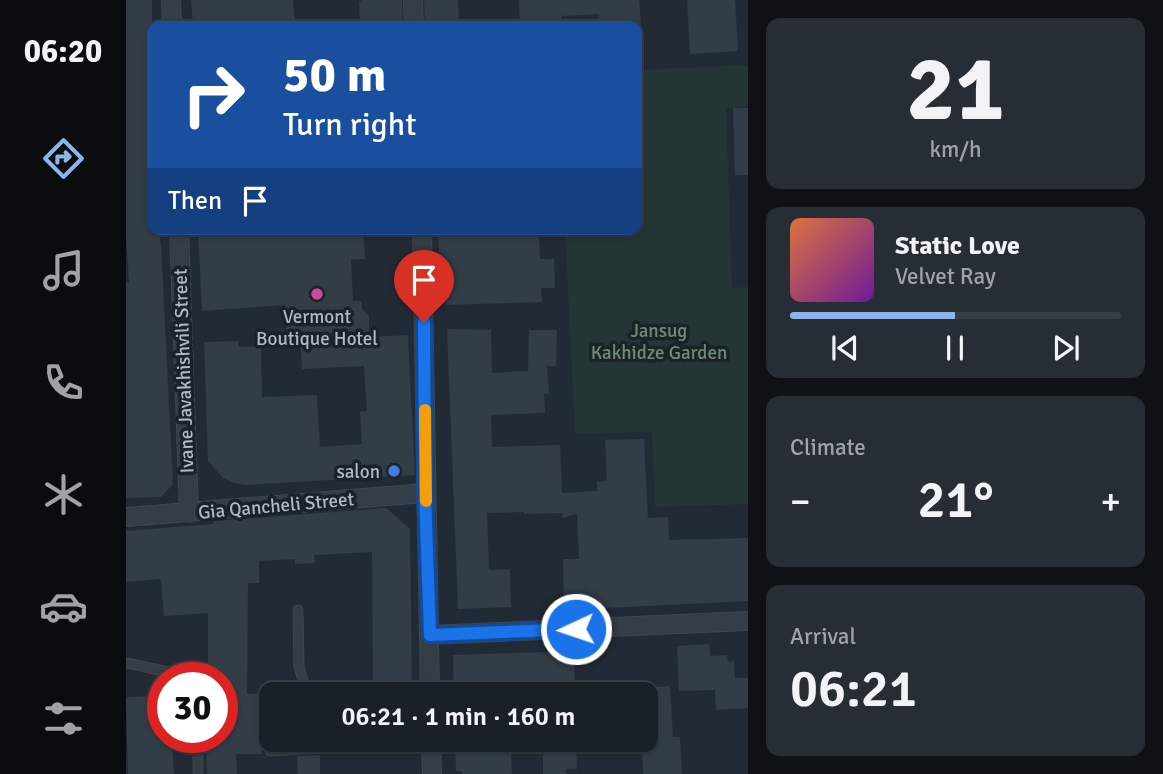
<!DOCTYPE html>
<html lang="en">
<head>
<meta charset="utf-8">
<style>
  :root { --surface:#1a2028; --page:#272d34; --text:#f1f3f6; --muted:#9fa3a8; --line:#383e45; --accent:#8cb6eb }
  body { margin:0; font-family:Signika,sans-serif; background:var(--page); color:var(--text); height:100vh; display:flex; flex-direction:column; font-size:26px; white-space:nowrap }
  * { box-sizing:border-box; margin:0 }
  p { font-size:23px; color:var(--muted) }
  .icon { flex:none; width:38px; height:38px; fill:none; stroke:currentColor; stroke-width:2; stroke-linecap:round; stroke-linejoin:round }
  .map { position:relative; flex:1; overflow:hidden }
  .drawer { display:flex; flex-direction:column; gap:18px; padding:18px; background:#0e1216; width:415px }
  .drawer>* { flex:none }
  .top-card { position:absolute; left:21px; top:21px; width:495px; height:214px; border-radius:14px; box-shadow:0 2px 5px #0004,0 0 0 2px var(--line); background:#1a4fa0; color:#fff; overflow:hidden }
  .speed { position:absolute; left:21px; top:662px; display:flex; gap:14px; font-size:35px; font-weight:700; text-align:center }
  .speed>* { display:grid; place-content:center; width:91px; height:91px; border-radius:50%; background:var(--surface); box-shadow:0 2px 5px #0004,0 0 0 2px var(--line); line-height:1 }
  .speed .limit { border:10px solid #d22; background:#fff; color:#111 }
  .pin { position:absolute; display:grid; place-items:center; width:60px; height:60px; color:#fff; margin:-72px -30px; border-radius:50% 50% 50% 0; rotate:-45deg; box-shadow:0 0 7px #0007 }
  .pin .icon { rotate:45deg }
  .me { position:absolute; width:77px; margin:-38px; rotate:267deg; stroke-linejoin:round; filter:drop-shadow(0 0 5px #0008) }
  .turn { display:flex; align-items:center; gap:24px; height:147px; padding:0 21px; font-size:32px }
  .turn .icon { width:91px; height:91px; stroke-width:2.5 }
  .turn b { display:block; font-size:49px; line-height:60px }
  .then { display:flex; align-items:center; height:66px; padding:0 21px; background:#0003; gap:14px; font-size:26px }
  .big { font-size:52px; font-weight:600; line-height:1.1 }
  .drawer .card { flex:1; display:flex; flex-direction:column; justify-content:center; gap:10px; min-width:0; padding:0 24px; border-radius:14px; background:var(--page) }
  .drawer .dial { align-items:center; gap:0 }
  .dial b { font-size:91px; line-height:1 }
  .song { display:flex; align-items:center; gap:21px }
  .cover { width:84px; height:84px; border-radius:10px; background:linear-gradient(135deg,hsl(20 70% 55%),hsl(280 70% 35%)) }
  .played { height:7px; border-radius:4px; background:linear-gradient(90deg,var(--accent) 50%,var(--line) 50%) }
  .keys { display:flex; justify-content:space-around; direction:ltr }
  .heat { display:flex; justify-content:space-between; align-items:center; font-size:38px; direction:ltr }
  .trip { position:absolute; left:133px; top:682px; width:399px; height:70px; border-radius:14px; background:var(--surface); box-shadow:0 2px 5px #0004,0 0 0 2px var(--line); font-weight:600; line-height:70px; text-align:center }
  main { display:flex; flex:1; min-height:0 }
  .tab-bar { display:flex; flex-direction:column; width:126px; justify-content:space-around; align-items:center; background:#0a0d10; color:var(--muted) }
  .tab-bar .icon { width:49px; height:49px }
  .tab-bar .active { color:var(--accent) }
  .tab-bar b { font-size:32px; color:var(--text) }
  .map>svg:first-child { display:block }
  .green { fill:#243536 }
  .building { fill:#323d48 }
  .lines { fill:none; stroke-linecap:round; stroke-linejoin:round }
  .service-casing { stroke:#3f464f; stroke-width:11 }
  .minor-casing { stroke:#3f464f; stroke-width:20 }
  .service { stroke:#353d46; stroke-width:9 }
  .minor { stroke:#353d46; stroke-width:18 }
  .route-casing { stroke:#114b97; stroke-width:18 }
  .route { stroke:#1a73e8; stroke-width:12 }
  .slow { stroke:#f59e0b; stroke-width:12 }
  .hotel-dot { fill:#d1479c; stroke:#1b222a; stroke-width:2.5 }
  .shop-dot { fill:#3f7fe0; stroke:#1b222a; stroke-width:2.5 }
  .labels { text-anchor:middle; stroke-width:7; stroke-linejoin:round; paint-order:stroke }
  .poi-label { font-size:19px; fill:#b0b8c2; stroke:#1b222a }
  .park-label { font-size:19px; fill:#6a9071; stroke:#1b222a }
  .street-label { font-size:19px; fill:#b0b8c2; stroke:#1b222a }
</style>
</head>
<body>
<main>
<nav class="tab-bar">
<b>06:20</b>
<svg class="icon active" aria-label="directions" viewBox="0 0 24 24"><path d="M12 3l9 9-9 9-9-9zM9 14v-3h6M13 9l2 2-2 2"/></svg>
<svg class="icon" aria-label="music" viewBox="0 0 24 24"><path d="M9 18V5l10-2v13"/><circle cx="6" cy="18" r="3"/><circle cx="16" cy="16" r="3"/></svg>
<svg class="icon" aria-label="phone" viewBox="0 0 24 24"><path d="M5 4h4l2 5-3 2q2 4 5 5l2-3 5 2v4C11 20 4 13 5 4z"/></svg>
<svg class="icon" aria-label="climate" viewBox="0 0 24 24"><path d="M12 3v18M4 7l16 10M4 17L20 7"/></svg>
<svg class="icon" aria-label="car" viewBox="0 0 24 24"><path d="M5 17H2v-5l4-1 3-4h7l3 4 3 1v5h-3M9 17h6M6 11h13"/><circle cx="7" cy="17" r="2"/><circle cx="17" cy="17" r="2"/></svg>
<svg class="icon" aria-label="filters" viewBox="0 0 24 24"><path d="M4 7h16M4 17h16"/><circle cx="9" cy="7" r="2"/><circle cx="15" cy="17" r="2"/></svg>
</nav>
<div class="map">
<svg width="623" height="774" viewBox="0 0 623 774">
  <rect width="100%" height="100%" fill="#222b35"/>
  <polygon class="green" points="622,65 622,107 600,108 606,288 622,287 622,504 529,507 526,432 449,434 439,229 511,229 511,70"/>
  <g class="building">
    <polygon points="0,0 26,0 26,229 33,229 35,246 47,484 35,497 0,498 0,283 3,282 0,236"/>
    <polygon points="65,0 167,0 169,26 67,26"/>
    <polygon points="236,0 276,0 277,26 234,26 233,2"/>
    <polygon points="298,0 332,0 333,26 299,26"/>
    <polygon points="393,0 513,0 515,26 474,26 473,14 436,16 436,26 394,26"/>
    <polygon points="561,0 609,0 612,51 564,54"/>
    <polygon points="607,108 622,108 622,175 609,175"/>
    <polygon points="72,229 237,229 239,259 225,259 227,301 236,301 236,309 243,316 243,337 282,335 289,475 120,485 108,483 97,478 82,461 78,342 112,341 112,347 135,346 136,397 191,395 194,447 236,444 234,412 241,411 238,366 176,369 174,339 161,340 159,305 76,311"/>
    <polygon points="312,229 413,229 414,259 428,259 429,288 415,288 416,302 320,305 318,267 314,267"/>
    <polygon points="321,329 365,330 366,373 402,371 403,330 431,330 430,366 421,366 423,394 418,394 419,413 365,415 366,447 434,445 436,493 471,491 471,482 481,481 479,440 518,439 522,518 542,517 543,540 622,538 622,601 438,610 437,559 453,559 451,514 436,518 437,513 398,514 398,512 361,513 363,570 384,569 385,607 332,609"/>
    <polygon points="260,508 284,529 286,690 247,690 246,552 188,555 189,563 169,564 169,559 133,561 133,583 122,583 121,694 132,694 132,713 145,712 145,736 136,737 136,754 110,754 111,774 81,774 80,737 96,737 96,677 82,677 82,613 38,616 35,579 0,582 0,531 88,524 87,521"/>
    <polygon points="583,644 584,656 601,655 602,662 608,661 609,678 622,678 622,708 590,710 589,690 553,691 551,646"/>
    <polygon points="448,651 449,695 328,695 327,655"/>
    <polygon points="544,686 547,737 554,737 556,774 517,774 516,740 520,740 520,688"/>
    <polygon points="37,696 37,737 46,737 48,774 2,774 0,697"/>
    <polygon points="329,740 362,740 362,754 385,754 386,774 336,774 336,771 330,771"/>
    <polygon points="417,740 450,740 451,769 440,769 440,774 417,774"/>
    <polygon points="194,755 194,774 172,774 171,756"/>
  </g>
  <g class="lines">
    <g class="service-casing">
      <g id="service">
        <polyline points="172,610 173,667 179,687 192,695"/>
        <polyline points="0,663 66,677"/>
        <polyline points="144,751 305,741"/>
        <polyline points="72,774 72,737"/>
      </g>
    </g>
    <g class="minor-casing">
      <g id="minor">
        <polyline points="45,0 46,26"/>
        <polyline points="287,0 288,26"/>
        <polyline points="53,229 63,513"/>
        <polyline points="296,229 304,695"/>
        <polyline points="0,517 299,493"/>
        <polyline points="304,635 623,621"/>
        <polyline points="305,740 306,774"/>
      </g>
    </g>
    <use href="#service" class="service"/>
    <use href="#minor" class="minor"/>
  </g>
  <g class="lines">
    <g class="route-casing">
      <polyline id="route" points="298,322 299,493 304,635 450,629"/>
    </g>
    <use href="#route" class="route"/>
    <polyline class="slow" points="299,410 300,501"/>
  </g>
  <circle class="hotel-dot" cx="191" cy="294" r="7"/>
  <circle class="shop-dot" cx="268" cy="471" r="7"/>
  <g class="labels">
    <g class="poi-label">
      <text x="191" y="323">Vermont<tspan x="191" dy="22">Boutique Hotel</tspan></text>
      <text x="254" y="478" text-anchor="end">salon</text>
    </g>
    <g class="park-label">
      <text x="533" y="337">Jansug<tspan x="533" dy="22">Kakhidze Garden</tspan></text>
    </g>
    <g class="street-label">
      <text transform="translate(57 371) rotate(-92)" y="7">Ivane Javakhishvili Street</text>
      <text transform="translate(150 505) rotate(-5)" y="7">Gia Qancheli Street</text>
    </g>
  </g>
</svg>
<div class="speed"><div class="limit">30</div></div>
<div class="pin" style="left:298px;top:322px;background:#d93025"><svg class="icon" aria-label="arrive" viewBox="0 0 24 24"><path d="M6 21V4h12l-3 4 3 4H6"/></svg></div>
<svg class="me" style="left:450px;top:629px" viewBox="-20 -20 40 40"><circle r="17" fill="#1a73e8" stroke="#fff" stroke-width="3"/><path d="M0-11L8 9 0 5-8 9z" fill="#fff"/></svg>
<div class="trip">06:21 · 1 min · 160 m</div>
<div class="top-card">
<div class="turn"><svg class="icon" aria-label="right" viewBox="0 0 24 24"><path d="M7 20v-9h11M14 6l5 5-5 5"/></svg><div><b>50 m</b>Turn right</div></div>
<div class="then">Then<svg class="icon" aria-label="arrive" viewBox="0 0 24 24"><path d="M6 21V4h12l-3 4 3 4H6"/></svg></div>
</div>
</div>
<section class="drawer">
<div class="card dial"><b>21</b><p>km/h</p></div>
<div class="card">
<div class="song"><i class="cover"></i><div><b>Static Love</b><p>Velvet Ray</p></div></div>
<div class="played"></div>
<div class="keys"><svg class="icon" aria-label="previous" viewBox="0 0 24 24"><path d="M18 5L8 12l10 7zM5 5v14"/></svg><svg class="icon" aria-label="pause" viewBox="0 0 24 24"><path d="M8 5v14M16 5v14"/></svg><svg class="icon" aria-label="next" viewBox="0 0 24 24"><path d="M6 5l10 7-10 7zM19 5v14"/></svg></div>
</div>
<div class="card"><p>Climate</p>
<div class="heat"><a>−</a><b class="big">21°</b><a>+</a></div>
</div>
<div class="card"><p>Arrival</p><b class="big">06:21</b></div>
</section>
</main>
</body>
</html>
